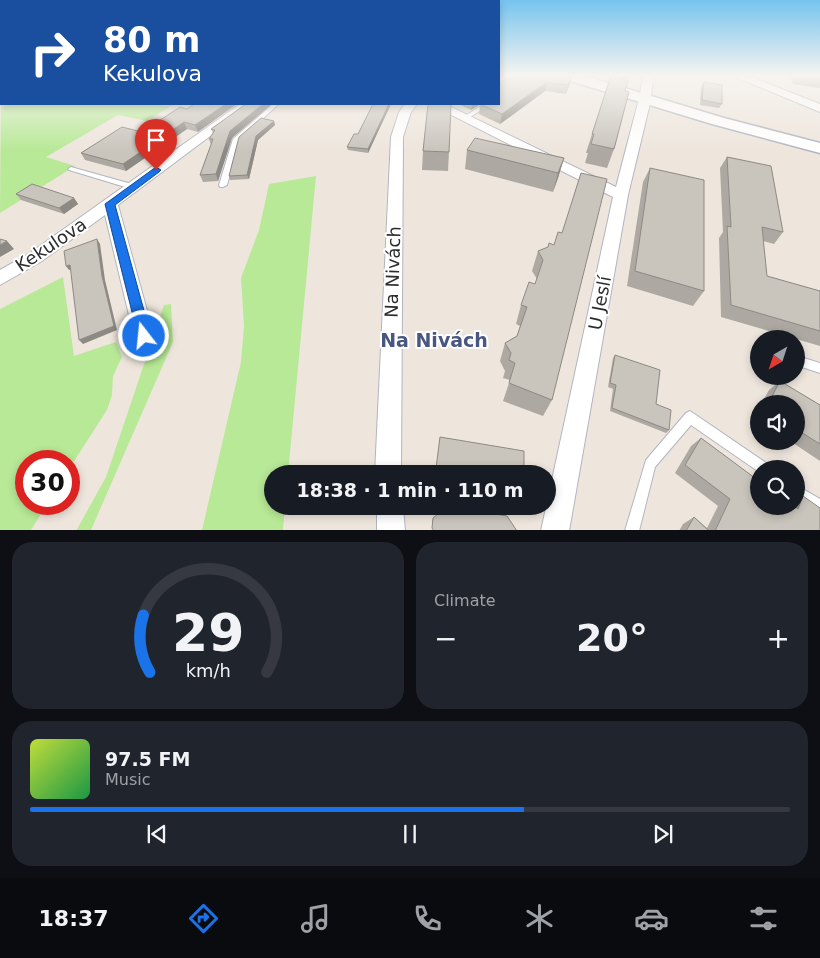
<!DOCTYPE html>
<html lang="en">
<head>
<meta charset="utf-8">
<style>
  :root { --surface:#171b24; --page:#20242c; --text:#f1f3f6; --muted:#9ea1a6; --line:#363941; --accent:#1a73e8 }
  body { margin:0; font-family:"DejaVu Sans",sans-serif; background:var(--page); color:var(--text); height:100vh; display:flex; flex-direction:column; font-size:19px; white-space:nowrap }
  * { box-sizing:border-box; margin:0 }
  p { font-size:16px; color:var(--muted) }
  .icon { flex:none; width:28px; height:28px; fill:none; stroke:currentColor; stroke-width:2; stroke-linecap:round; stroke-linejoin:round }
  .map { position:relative; height:530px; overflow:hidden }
  .drawer { display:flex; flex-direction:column; gap:12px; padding:12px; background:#0d0f14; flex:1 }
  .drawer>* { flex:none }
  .banner { position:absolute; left:0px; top:0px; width:500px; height:105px; box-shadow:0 2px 8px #0003; background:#1a4fa0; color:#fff; overflow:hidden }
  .needle { width:32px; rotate:219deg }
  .controls { position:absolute; left:750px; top:330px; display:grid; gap:10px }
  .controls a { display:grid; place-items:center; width:55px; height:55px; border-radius:50%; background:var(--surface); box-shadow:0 2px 8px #0003; font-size:25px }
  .speed { position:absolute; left:15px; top:450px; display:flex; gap:10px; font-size:25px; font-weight:700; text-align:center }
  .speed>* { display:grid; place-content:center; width:65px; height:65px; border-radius:50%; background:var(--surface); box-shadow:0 2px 8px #0003; line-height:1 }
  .speed .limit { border:8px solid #d22; background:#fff; color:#111 }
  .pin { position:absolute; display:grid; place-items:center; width:42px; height:42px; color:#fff; margin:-51px -21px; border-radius:50% 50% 50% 0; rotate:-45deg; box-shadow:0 0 5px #0007 }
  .pin .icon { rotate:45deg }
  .me { position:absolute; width:55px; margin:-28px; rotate:344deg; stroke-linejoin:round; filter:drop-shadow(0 0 4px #0008) }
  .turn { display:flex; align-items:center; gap:18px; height:105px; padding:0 20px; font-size:22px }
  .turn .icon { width:65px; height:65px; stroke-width:2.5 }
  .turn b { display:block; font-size:35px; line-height:42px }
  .big { font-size:38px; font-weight:600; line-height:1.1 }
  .drawer .widget { flex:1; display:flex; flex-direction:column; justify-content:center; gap:8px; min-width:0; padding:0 18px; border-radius:20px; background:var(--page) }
  .drawer .dial { align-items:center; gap:0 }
  .dial svg { height:130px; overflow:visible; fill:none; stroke:var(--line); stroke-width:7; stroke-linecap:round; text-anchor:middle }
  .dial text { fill:var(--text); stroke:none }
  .song { display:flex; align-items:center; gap:15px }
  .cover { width:60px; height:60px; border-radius:8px; background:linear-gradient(135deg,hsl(70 70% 55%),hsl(140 70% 35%)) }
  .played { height:5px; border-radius:2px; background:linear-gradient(90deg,var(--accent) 65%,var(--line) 65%) }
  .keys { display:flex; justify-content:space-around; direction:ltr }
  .heat { display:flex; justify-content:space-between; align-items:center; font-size:28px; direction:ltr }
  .drawer .tiles { flex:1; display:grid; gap:12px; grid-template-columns:1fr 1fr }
  .widget:last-child { grid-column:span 2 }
  .trip { position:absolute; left:264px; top:465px; width:292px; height:50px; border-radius:25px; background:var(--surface); box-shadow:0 2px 8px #0003; font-weight:600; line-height:50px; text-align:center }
  .dock { display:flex; height:80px; justify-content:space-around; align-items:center; background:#090b0e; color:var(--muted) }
  .dock .icon { width:35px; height:35px }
  .dock .active { color:var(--accent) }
  .dock b { font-size:22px; color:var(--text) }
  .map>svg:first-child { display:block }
  .green { fill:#b8e996 }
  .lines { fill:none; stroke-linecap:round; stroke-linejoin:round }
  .service-casing { stroke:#b1b5c0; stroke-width:2 }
  .minor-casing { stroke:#b1b5c0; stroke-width:2 }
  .tertiary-casing { stroke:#b1b5c0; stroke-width:3 }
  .service { fill:#fff; fill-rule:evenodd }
  .minor { fill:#fff; fill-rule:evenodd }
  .tertiary { fill:#fff; fill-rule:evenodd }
  .wall { fill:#ada9a2 }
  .shaded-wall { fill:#8d8984 }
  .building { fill:#c9c4bc; stroke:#8d8984 }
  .route { fill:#1a73e8; stroke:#114b97 }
  .labels { text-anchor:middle; stroke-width:4; stroke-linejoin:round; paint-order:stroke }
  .street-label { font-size:18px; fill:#2c2c2c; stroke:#fff }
  .neighbourhood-label { font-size:19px; font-weight:bold; fill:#485680; stroke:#fff }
</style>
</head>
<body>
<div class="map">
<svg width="820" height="531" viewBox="0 0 820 531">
  <rect width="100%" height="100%" fill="#eee6dd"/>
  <g class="green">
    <polygon points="1,80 1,104 174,104 147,121 118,115 46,157 75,166 0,213"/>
    <polygon points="316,176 288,474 272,474 272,506 285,506 283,530 202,530 241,362 244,326 241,278 259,230 269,184"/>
    <polygon points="63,277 74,356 116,342 122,357 113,376 112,395 107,410 69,469 69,461 26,461 26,504 47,504 31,530 0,530 0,309"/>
    <polygon points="171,304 173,342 91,530 76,531 106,477 164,305"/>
  </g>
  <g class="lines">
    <g class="service-casing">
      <g id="service">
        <polygon points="501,76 506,76 502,88 499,90 499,82"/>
        <polygon points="273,104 279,104 239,140 227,185 223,187 220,187 219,185 233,139"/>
        <polygon points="484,104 491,104 467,119 462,118"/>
        <polygon points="71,167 135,185 136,187 132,189 69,170 68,169"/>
        <polygon points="797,356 820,363 820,373 796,365"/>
        <polygon points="690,411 769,465 771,469 759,469 759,472 691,425 655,467 639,531 625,531 646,460 686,413"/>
        <polygon points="796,485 820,499 820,514 796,499"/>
      </g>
    </g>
    <g class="minor-casing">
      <g id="minor">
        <polygon points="643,76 653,76 651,99 628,195 569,531 541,531 613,197 430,104 445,104 616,187 639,99"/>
        <polygon points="733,76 749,76 820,104 820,112"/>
        <polygon points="240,104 253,104 118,205 154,336 151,342 144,344 137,342 134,336 105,215 42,261 0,285 0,270 30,253"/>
        <polygon points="405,104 417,104 411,112 403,137 401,474 375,474 391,137 399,112"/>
        <polygon points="377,506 403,506 405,531 377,531"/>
      </g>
    </g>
    <g class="tertiary-casing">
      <polygon id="tertiary" points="562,76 585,76 724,118 820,143 820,153 712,124 564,79"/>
    </g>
    <use href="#service" class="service"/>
    <use href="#minor" class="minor"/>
    <use href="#tertiary" class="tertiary"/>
  </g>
  <g class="wall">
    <polygon points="610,76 631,76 630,78 627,77 626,80 625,91 614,149 607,168 585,163 588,153 586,153"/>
    <polygon points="790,76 820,76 820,88 793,84"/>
    <polygon points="505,79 570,83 566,94 545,91 500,124 479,114 480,104 471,110 458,104 499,104 500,83"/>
    <polygon points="704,82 722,104 719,108 700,105 701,86"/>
    <polygon points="194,104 198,132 187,129 126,171 85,160 81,153 142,132 187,109"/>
    <polygon points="246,104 232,138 218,181 203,182 200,175 211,145 209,139 213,133 211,129"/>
    <polygon points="373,104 391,104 368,153 348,150 347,147 358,134"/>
    <polygon points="274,121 275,125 258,140 249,179 230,180 229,176 239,137"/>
    <polygon points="467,150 564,158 558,178 553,192 465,169"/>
    <polygon points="423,151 449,152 448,171 422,170"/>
    <polygon points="727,157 783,232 774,244 763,241 767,276 820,291 820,346 721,317 719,238 723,232 720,168"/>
    <polygon points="650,168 704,291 693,306 627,286 643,182"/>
    <polygon points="16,194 74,198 78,204 64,214 21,200"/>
    <polygon points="548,247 552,400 543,416 503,401 510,380 503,378 505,371 500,361 505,343 517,336 520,326 516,324 521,305 535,284 537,279 532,271 538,251"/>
    <polygon points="615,355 656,404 669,430 666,433 610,411 613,389 608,387 613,358"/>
    <polygon points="780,381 820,405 820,461 790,441 796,441 796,404 761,404 769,390"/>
    <polygon points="759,409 759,421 754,418"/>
    <polygon points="440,437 524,474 440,474 436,473"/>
    <polygon points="701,438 759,506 796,506 796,499 803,496 820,531 679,531 683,524 694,517 707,528 718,506 675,473 691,446"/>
  </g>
  <g class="shaded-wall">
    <polygon points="572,76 570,83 566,94 568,85"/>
    <polygon points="547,82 545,91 500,124 502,114"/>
    <polygon points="226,104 237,104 198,132 195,125"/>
    <polygon points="263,104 272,104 232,138 218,181 216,174 230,131"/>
    <polygon points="389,104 391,104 368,153 368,149"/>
    <polygon points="472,104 481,104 471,110"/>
    <polygon points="274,121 275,125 258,140 249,179 247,175 256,136"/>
    <polygon points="184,122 187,129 126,171 123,164"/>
    <polygon points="564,158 558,178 553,192 558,173"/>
    <polygon points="74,198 78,204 64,214 59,208"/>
    <polygon points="97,239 100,244 105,280 117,330 83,344 79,340"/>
    <polygon points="7,241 14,249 0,257 0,245"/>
    <polygon points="70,265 73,269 69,270 66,266"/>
  </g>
  <g class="building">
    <polygon points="499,76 500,83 505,79 506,76 572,76 568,85 547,82 502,114 480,104 499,104"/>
    <polygon points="611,76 628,81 625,91 629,92 614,149 591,144 594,134 592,134"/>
    <polygon points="704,82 722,85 722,104 702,100"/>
    <polygon points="194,104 226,104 195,125 184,122 123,164 81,153 122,127 142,132 180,107 187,109"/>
    <polygon points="246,104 263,104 230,131 216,174 200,175 213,139 209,139 215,130 211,129"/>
    <polygon points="373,104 389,104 368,149 347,147 354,134 358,134"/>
    <polygon points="428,104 451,104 449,152 423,151"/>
    <polygon points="261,118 274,121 256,136 247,175 229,176 239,137"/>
    <polygon points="475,138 564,158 558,173 467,150"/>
    <polygon points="727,157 771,166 783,232 762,227 767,276 820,291 820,331 731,305 727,226 731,227"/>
    <polygon points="650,168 704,180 704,291 635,271"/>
    <polygon points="581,173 607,179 552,400 509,383 515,363 509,360 511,353 505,343 517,336 527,307 521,305 529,282 535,284 543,260 538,251 548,247 549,243 554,245 558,232 562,233"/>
    <polygon points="32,184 74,198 59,208 16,194"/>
    <polygon points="0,239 7,241 0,245"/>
    <polygon points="97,239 102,276 114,326 79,340 70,265 66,266 64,251"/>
    <polygon points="615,355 660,370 656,404 671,410 669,430 612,408 616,385 610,383"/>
    <polygon points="780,381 820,405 820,444 796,429 796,404 768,404"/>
    <polygon points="440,437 524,451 524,474 467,474 436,468"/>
    <polygon points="701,438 759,481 759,506 794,506 798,509 803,496 820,508 820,531 715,531 730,499 685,465"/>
    <polygon points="447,506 466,509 466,506 489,506 489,513 507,516 517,531 434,531 432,528 433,518"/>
    <polygon points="694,517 709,531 686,531"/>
  </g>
  <linearGradient id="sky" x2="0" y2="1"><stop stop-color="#75c4ee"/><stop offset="0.5" stop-color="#f7f4f0"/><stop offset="1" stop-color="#f7f4f0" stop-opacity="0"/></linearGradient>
  <rect width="820" height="151" fill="url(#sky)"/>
  <polygon class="route" points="156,167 161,170 159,172 115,205 151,336 144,342 138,336 105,204"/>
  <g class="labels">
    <g class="street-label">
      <text transform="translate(51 245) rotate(-34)" y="6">Kekulova</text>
      <text transform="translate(393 272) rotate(-88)" y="6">Na Nivách</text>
      <text transform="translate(600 303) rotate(-79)" y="6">U Jeslí</text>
    </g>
    <g class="neighbourhood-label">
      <text x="434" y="347">Na Nivách</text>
    </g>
  </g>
</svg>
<div class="controls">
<a><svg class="needle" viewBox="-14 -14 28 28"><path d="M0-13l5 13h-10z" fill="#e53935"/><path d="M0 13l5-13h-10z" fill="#9ea1a6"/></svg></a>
<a><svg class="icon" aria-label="sound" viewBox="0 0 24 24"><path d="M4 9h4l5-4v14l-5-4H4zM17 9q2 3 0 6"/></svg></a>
<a><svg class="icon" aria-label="search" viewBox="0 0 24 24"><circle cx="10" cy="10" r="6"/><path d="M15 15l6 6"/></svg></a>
</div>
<div class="speed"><div class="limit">30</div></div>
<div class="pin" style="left:156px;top:170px;background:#d93025"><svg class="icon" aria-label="arrive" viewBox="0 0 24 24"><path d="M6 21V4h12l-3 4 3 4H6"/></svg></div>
<svg class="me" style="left:144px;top:336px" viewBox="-20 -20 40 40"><circle r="17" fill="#1a73e8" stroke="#fff" stroke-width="3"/><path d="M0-11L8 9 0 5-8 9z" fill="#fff"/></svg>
<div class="trip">18:38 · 1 min · 110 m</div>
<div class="banner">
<div class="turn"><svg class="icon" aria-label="right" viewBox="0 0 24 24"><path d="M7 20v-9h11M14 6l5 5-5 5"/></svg><div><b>80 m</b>Kekulova</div></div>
</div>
</div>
<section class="drawer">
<div class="tiles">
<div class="widget dial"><svg viewBox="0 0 100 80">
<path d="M14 69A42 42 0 1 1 86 69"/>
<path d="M14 69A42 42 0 0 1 10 34" stroke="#1a73e8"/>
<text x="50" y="56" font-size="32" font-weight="700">29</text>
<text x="50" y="72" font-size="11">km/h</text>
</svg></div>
<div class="widget"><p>Climate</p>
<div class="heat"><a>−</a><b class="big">20°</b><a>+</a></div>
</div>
<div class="widget">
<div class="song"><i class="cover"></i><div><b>97.5 FM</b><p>Music</p></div></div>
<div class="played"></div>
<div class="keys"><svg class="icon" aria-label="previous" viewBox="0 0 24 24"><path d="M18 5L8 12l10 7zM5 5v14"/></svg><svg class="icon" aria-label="pause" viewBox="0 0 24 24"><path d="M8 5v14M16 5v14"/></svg><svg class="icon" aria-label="next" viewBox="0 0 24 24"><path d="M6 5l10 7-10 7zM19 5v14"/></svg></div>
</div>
</div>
</section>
<nav class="dock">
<b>18:37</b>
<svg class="icon active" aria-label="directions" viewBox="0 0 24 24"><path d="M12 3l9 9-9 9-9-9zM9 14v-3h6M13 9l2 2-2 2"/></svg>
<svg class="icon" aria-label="music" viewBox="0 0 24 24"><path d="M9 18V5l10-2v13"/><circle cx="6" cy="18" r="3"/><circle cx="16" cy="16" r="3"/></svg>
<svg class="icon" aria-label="phone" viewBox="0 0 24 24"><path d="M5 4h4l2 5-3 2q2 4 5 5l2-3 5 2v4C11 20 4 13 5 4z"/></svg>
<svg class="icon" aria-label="climate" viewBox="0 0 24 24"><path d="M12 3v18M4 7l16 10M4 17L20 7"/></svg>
<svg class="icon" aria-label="car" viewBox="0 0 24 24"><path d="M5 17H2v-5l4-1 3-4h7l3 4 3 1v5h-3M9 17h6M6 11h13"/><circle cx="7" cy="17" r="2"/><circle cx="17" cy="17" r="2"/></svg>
<svg class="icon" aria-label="filters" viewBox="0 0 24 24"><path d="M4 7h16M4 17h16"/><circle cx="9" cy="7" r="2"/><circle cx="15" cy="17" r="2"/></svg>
</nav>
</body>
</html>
